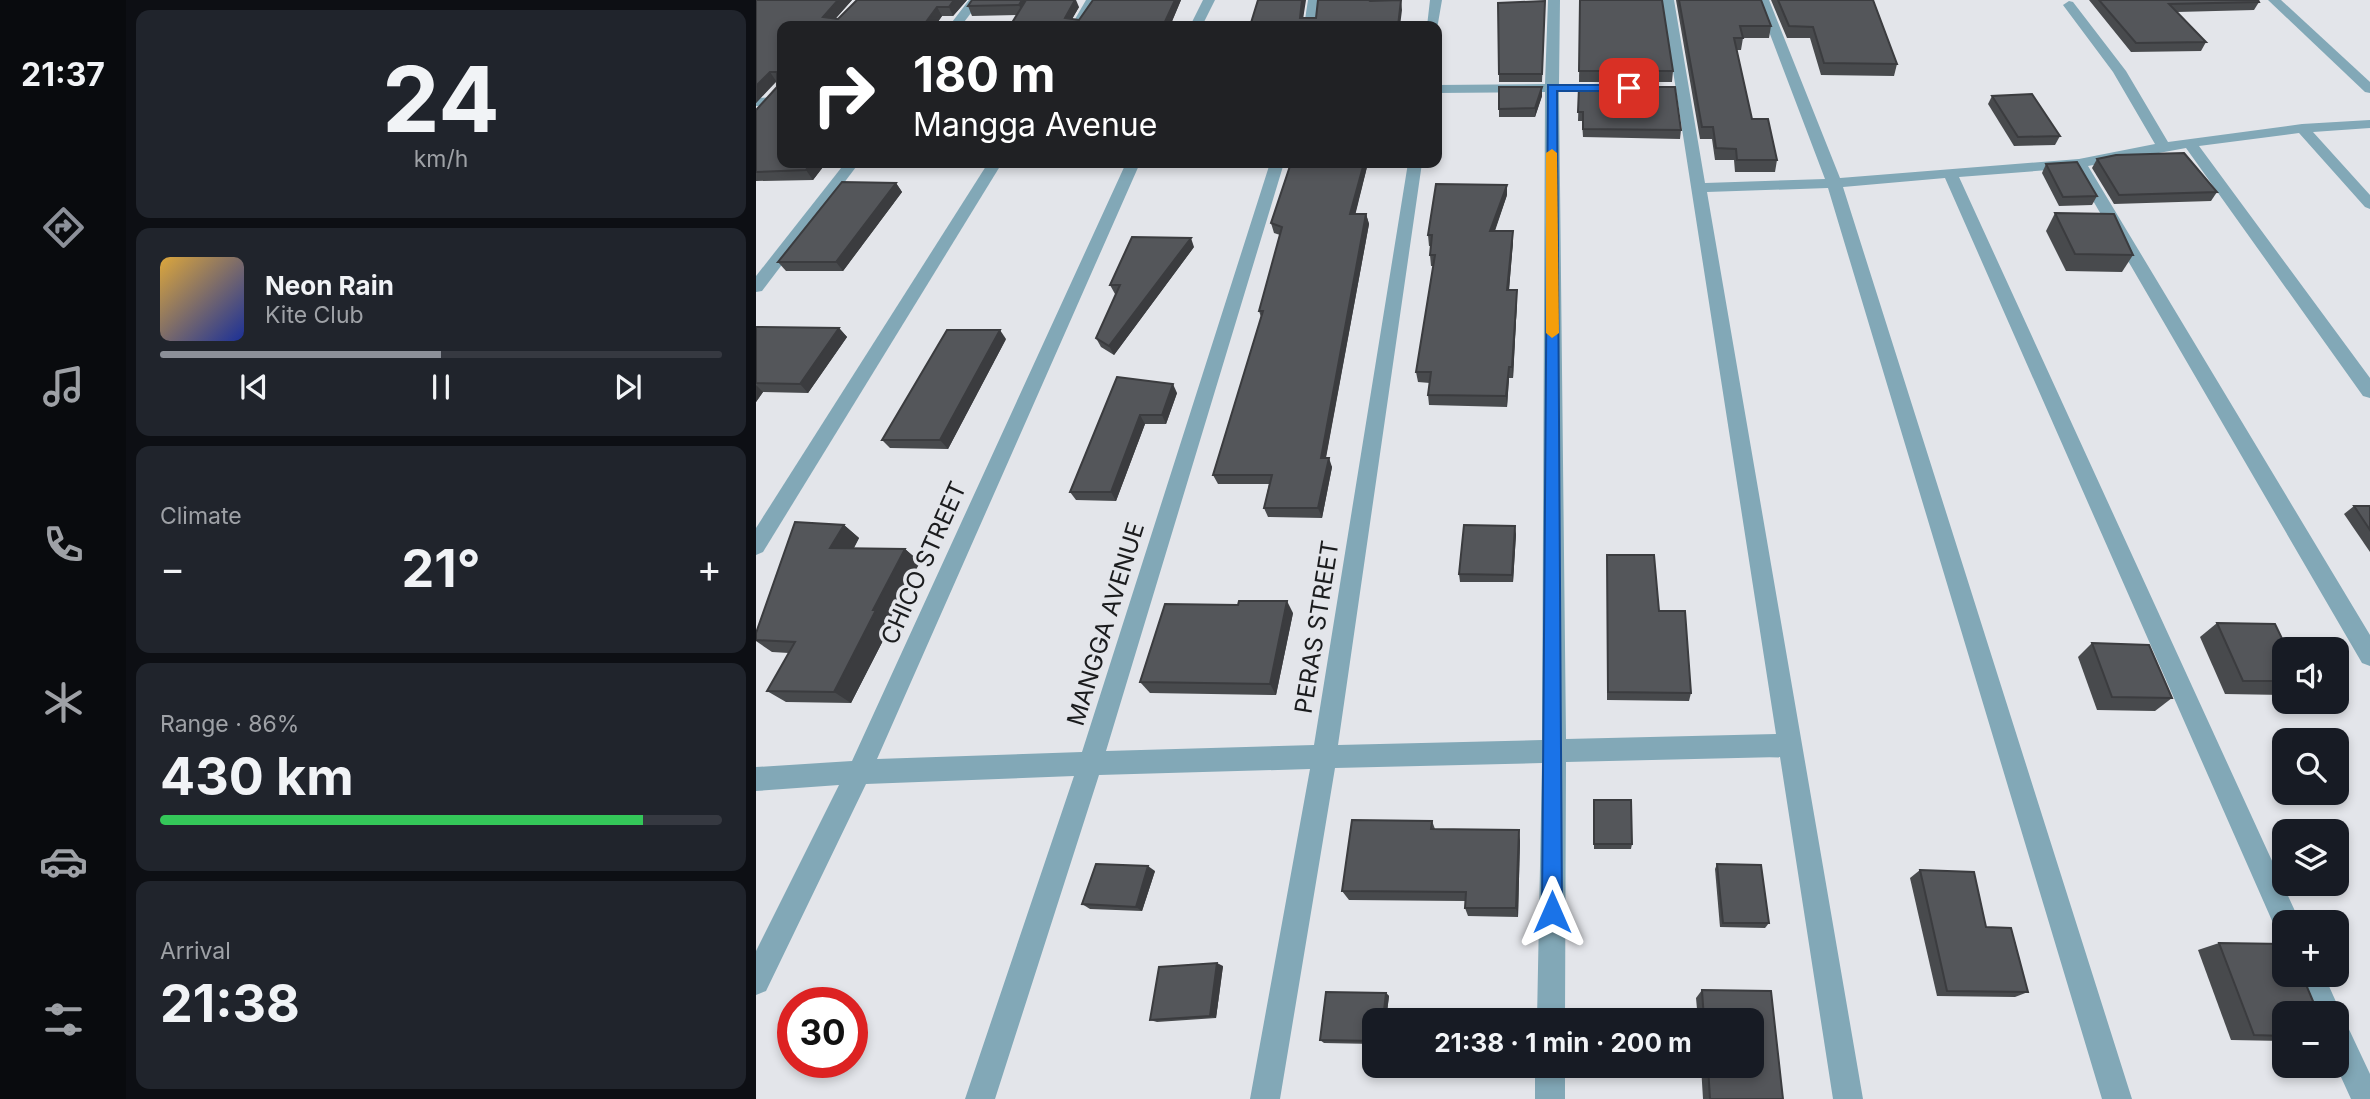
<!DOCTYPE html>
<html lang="en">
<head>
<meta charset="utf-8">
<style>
  :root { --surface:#171b24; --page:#20242c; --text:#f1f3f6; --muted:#9ea1a6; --line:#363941; --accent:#8c9099 }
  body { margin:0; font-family:Inter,sans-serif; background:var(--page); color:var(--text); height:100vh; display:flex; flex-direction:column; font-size:26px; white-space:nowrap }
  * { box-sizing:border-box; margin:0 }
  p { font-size:23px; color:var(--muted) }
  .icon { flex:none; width:38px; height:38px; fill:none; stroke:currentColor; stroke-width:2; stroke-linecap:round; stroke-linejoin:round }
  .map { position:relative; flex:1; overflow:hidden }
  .details { display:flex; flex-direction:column; gap:10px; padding:10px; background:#0d0f14; width:630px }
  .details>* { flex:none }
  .top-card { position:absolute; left:21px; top:21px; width:665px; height:147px; border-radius:14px; box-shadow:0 4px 10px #0003; background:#202124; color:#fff; overflow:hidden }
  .tools { position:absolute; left:1516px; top:637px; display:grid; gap:14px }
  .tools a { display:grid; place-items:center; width:77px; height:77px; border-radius:14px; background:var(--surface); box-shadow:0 4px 10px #0003; font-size:35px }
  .speed { position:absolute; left:21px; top:987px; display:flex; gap:14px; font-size:35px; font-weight:700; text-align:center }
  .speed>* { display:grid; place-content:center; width:91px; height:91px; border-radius:50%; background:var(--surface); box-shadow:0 4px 10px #0003; line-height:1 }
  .speed .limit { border:10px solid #d22; background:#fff; color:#111 }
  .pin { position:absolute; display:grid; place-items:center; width:60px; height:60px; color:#fff; margin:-30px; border-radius:14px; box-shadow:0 4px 10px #0006 }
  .me { position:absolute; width:77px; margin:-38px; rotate:0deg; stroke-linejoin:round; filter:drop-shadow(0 0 5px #0008) }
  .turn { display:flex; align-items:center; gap:24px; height:147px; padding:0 21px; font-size:32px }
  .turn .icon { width:91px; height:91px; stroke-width:2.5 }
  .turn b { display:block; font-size:49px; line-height:60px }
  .big { font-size:52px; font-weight:700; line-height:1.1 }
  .details .card { flex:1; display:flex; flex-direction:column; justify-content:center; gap:10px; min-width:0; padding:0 24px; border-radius:14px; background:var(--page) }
  .details .dial { align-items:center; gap:0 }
  .dial b { font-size:91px; line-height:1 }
  .song { display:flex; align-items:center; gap:21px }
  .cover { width:84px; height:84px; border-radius:10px; background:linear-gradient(135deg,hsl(40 70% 55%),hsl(230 70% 35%)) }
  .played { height:7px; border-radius:4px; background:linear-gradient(90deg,var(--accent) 50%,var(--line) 50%) }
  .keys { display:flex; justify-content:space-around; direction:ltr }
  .heat { display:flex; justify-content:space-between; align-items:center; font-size:38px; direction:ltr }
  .charge { height:10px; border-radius:5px; background:linear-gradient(90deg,#34c759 86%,var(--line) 0) }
  .trip { position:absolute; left:606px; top:1008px; width:402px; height:70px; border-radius:14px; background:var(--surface); box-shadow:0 4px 10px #0003; font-weight:700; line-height:70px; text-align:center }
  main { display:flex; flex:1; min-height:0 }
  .tabs { display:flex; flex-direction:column; width:126px; justify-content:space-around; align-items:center; background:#090b0e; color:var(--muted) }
  .tabs .icon { width:49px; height:49px }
  .tabs .active { color:var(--accent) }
  .tabs b { font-size:32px; color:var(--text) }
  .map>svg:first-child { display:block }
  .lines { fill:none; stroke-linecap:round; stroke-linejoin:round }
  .minor { fill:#82a8b7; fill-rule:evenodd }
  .wall { fill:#484a4d }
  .shaded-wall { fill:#3b3c3f }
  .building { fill:#54565a; stroke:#3b3c3f; stroke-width:2 }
  .route { fill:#1a73e8; stroke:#114b97; stroke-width:2 }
  .slow { fill:#f59e0b }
  .labels { text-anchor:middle; stroke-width:7; stroke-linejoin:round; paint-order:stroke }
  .street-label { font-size:24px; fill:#1b1c1e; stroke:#e3e5ea }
</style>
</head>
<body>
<main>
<nav class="tabs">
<b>21:37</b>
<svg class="icon active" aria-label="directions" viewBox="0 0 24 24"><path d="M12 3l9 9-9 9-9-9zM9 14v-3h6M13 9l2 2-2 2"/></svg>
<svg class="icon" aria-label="music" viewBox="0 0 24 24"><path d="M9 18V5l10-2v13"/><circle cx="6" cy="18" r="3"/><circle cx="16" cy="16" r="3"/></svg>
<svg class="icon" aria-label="phone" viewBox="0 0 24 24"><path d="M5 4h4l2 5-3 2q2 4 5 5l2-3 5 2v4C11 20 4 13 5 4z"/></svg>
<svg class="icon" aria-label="climate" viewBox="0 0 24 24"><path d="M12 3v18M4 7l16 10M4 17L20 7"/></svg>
<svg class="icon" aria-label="car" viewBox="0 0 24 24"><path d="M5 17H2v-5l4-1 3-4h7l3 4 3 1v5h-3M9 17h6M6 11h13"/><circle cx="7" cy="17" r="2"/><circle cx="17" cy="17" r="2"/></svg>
<svg class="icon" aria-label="filters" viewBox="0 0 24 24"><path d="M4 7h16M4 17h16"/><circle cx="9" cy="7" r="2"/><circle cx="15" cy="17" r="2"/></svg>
</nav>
<section class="details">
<div class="card dial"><b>24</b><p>km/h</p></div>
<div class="card">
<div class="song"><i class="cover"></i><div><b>Neon Rain</b><p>Kite Club</p></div></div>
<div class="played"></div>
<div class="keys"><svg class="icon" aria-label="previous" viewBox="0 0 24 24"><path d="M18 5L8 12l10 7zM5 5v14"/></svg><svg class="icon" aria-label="pause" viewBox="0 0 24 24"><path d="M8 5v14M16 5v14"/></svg><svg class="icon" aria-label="next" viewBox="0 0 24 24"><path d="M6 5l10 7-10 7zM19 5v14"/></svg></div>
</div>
<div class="card"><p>Climate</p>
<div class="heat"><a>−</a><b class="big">21°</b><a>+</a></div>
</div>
<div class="card"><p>Range · 86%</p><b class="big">430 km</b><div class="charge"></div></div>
<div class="card"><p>Arrival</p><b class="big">21:38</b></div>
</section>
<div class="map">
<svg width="1614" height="1099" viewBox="0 0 1614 1099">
  <rect width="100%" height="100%" fill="#e3e5ea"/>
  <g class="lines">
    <g class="minor">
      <polygon points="213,0 225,0 205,26 193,26"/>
      <polygon points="330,0 342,0 327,26 315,26"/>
      <polygon points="447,0 459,0 446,26 434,26"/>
      <polygon points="552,0 564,0 560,26 548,26"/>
      <polygon points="674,0 686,0 681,29 681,26 671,26"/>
      <polygon points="792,0 804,0 803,84 850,84 857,88 850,92 803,92 810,739 1020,734 906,0 918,0 949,183 1069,179 1001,0 1013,0 1084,178 1323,159 1399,144 1357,72 1307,5 1313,1 1317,2 1370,71 1412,142 1546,124 1614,120 1614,128 1557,132 1614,195 1614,209 1609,207 1543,133 1443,146 1614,378 1614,398 1607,396 1430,148 1332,166 1614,635 1614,666 1606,663 1318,168 1203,177 1544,922 1528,922 1528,934 1521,932 1189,178 1087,187 1376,1099 1346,1099 1072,188 951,192 1107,1099 1077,1099 1024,757 810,762 809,1020 781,1020 786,763 579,768 524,1099 494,1099 554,769 343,775 239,1099 209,1099 318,776 110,784 10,991 0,995 0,951 83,785 0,791 0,767 96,761 370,163 384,163 121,759 326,752 514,163 528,163 350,751 558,745 652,163 666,163 582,745 786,740 789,92 681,93 681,85 789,84"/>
      <polygon points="1512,0 1525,0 1614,82 1614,93 1609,92"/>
      <polygon points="26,97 26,105 0,106 0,98"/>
      <polygon points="89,163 103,163 6,291 0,292 0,276"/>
      <polygon points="232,163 246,163 7,552 0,555 0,528"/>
      <polygon points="1540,975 1568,975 1585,1013 1583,1020 1590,1023 1614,1074 1614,1099 1595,1099 1580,1066 1580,1013 1557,1013"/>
      <rect x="779" y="1066" width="30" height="33"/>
    </g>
  </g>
  <g class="wall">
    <polygon points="0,0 96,0 79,19 82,19 211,0 197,16 186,16 179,26 26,26 26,163 70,163 57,180 0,181 0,110 21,87 21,81 0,103"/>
    <polygon points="216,0 323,7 316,19 323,20 337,0 425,0 414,26 254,26 261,15 216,16 212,6"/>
    <polygon points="824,0 917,71 916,82 823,82"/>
    <polygon points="920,0 1005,0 1015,26 1013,38 987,38 985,50 981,50 996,119 1021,160 1019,172 979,172 978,160 959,160 956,139 944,139"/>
    <polygon points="1015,0 1117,0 1141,64 1138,76 1065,75 1054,38 1031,38"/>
    <polygon points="1333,0 1502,0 1503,2 1498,10 1421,12 1450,42 1445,51 1375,52"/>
    <polygon points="789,1 786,82 743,82 743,74"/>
    <polygon points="743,87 786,87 786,96 779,117 743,117"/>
    <polygon points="823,87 925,130 924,139 827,137 826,121 822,121"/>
    <polygon points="1236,96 1304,136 1299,145 1258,146 1232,104"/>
    <polygon points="1341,159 1461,192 1455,201 1358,204 1336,168"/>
    <polygon points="535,163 612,163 599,214 610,214 613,224 570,458 576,467 566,518 512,517 508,508 513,484 462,484 457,475 505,317 503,311 524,235 518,233 515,223"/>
    <polygon points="1290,164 1341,196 1336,205 1303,206 1286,173"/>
    <polygon points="140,183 146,192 87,271 30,271 22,262"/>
    <polygon points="751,195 739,231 757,242 753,290 761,290 761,301 757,378 753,378 751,407 673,405 672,395 674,383 662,382 660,372 678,266 675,266 674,255 675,246 673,246 672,235"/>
    <polygon points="1299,213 1377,255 1366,272 1310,271 1290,231"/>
    <polygon points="438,247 358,355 345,347 340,338 360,294 359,294 354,285"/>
    <polygon points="0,327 83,328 91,337 52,393 7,392 0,402"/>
    <polygon points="250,339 192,449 134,448 126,440"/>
    <polygon points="361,377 421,393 410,424 389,424 360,501 320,500 314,492"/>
    <polygon points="1598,506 1614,506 1614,552 1588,514"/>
    <polygon points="88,525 103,538 98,548 149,549 164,562 133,621 136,623 95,703 30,702 11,691 33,653 16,652 0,641 0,633"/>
    <polygon points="760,534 757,582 704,582 703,574"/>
    <polygon points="851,555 903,611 935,693 933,701 851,700"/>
    <polygon points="537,613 520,695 394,693 384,682"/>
    <polygon points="1461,623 1528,649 1528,695 1469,694 1444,637"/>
    <polygon points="1336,643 1416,698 1399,711 1341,710 1322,657"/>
    <polygon points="838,800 876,844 875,849 838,849"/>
    <polygon points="676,821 679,829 764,840 762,917 712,916 709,908 709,901 593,900 586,891"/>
    <polygon points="961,864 1013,923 1009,928 964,927 959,869"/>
    <polygon points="1164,870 1230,927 1272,992 1259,997 1181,996 1154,878"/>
    <polygon points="399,871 386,911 334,909 326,904"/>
    <polygon points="1463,943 1528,1013 1528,1041 1475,1040 1442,950"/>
    <polygon points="467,966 460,1018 401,1022 394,1020"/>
    <polygon points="946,990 1015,991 1027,1099 947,1099 945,1066 996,1066 996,1020 942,1020 940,998"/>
    <polygon points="630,993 633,996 630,1020 618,1020 618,1044 568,1043 564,1040"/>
    <polygon points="680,1066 751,1066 750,1078 681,1074 679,1072"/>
  </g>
  <g class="shaded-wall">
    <polygon points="82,0 96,0 73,26 67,17"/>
    <polygon points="198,0 211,0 197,16 193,7"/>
    <polygon points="266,0 276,0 267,14 263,5"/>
    <polygon points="319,0 320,0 323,7 312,26 309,18"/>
    <polygon points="419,0 425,0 414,26 407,26"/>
    <polygon points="546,0 550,0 546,26 544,18"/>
    <polygon points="645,0 646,10 644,26 642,26"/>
    <polygon points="181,7 186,16 179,26 167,26"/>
    <polygon points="14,72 20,81 0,103 0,86"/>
    <polygon points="786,87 786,96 779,117 779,108"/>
    <polygon points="56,163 70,163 57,180 50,170"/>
    <polygon points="608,163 612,163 597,224 594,214"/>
    <polygon points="140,183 146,192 87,271 80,262"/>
    <polygon points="751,185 751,195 735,241 734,231"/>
    <polygon points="610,214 613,224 568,467 565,458"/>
    <polygon points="757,231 757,242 752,301 751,290"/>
    <polygon points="435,238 438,247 358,355 353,346"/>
    <polygon points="761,290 761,301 757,378 756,367"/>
    <polygon points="83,328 91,337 52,393 44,384"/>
    <polygon points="244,330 250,339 192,449 184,440"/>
    <polygon points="753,367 753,378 751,407 750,396"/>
    <polygon points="417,384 421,393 410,424 406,415"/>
    <polygon points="0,385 7,392 0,402"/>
    <polygon points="384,415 389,424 360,501 355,492"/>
    <polygon points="573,458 576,467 566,518 562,508"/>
    <polygon points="88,525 103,538 90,562 74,548"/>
    <polygon points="759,526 760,534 757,582 756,575"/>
    <polygon points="149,549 164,562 133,621 136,623 95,703 78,692 117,610"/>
    <polygon points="531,601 537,613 520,695 514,684"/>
    <polygon points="763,830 764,840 762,917 760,908"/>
    <polygon points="392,866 399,871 386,911 380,907"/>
    <polygon points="461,963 467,966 460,1018 454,1016"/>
    <polygon points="630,993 633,996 630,1020 627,1020"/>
  </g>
  <g class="building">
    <polygon points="0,0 82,0 67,17 82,19 101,0 198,0 193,7 181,7 167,26 26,26 26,163 56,163 50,170 0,172 0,110 21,87 21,72 14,72 0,86"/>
    <polygon points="216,0 266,0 263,5 212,6"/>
    <polygon points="270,0 319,0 309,18 323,20 337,0 419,0 407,26 254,26"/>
    <polygon points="502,0 546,0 544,18 560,18 562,0 616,0 615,1 645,0 642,26 494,26"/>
    <polygon points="824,0 906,0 917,71 823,71"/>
    <polygon points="923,0 1005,0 1015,26 984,26 987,38 978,38 996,119 1012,119 1021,160 981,160 980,149 960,148 957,127 946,127"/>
    <polygon points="1022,0 1117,0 1141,64 1068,63 1057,27 1033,26"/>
    <polygon points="1343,0 1502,0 1503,2 1413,4 1450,42 1380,43"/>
    <polygon points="789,1 786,74 743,74 742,3"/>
    <polygon points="743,87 786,87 779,108 743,109"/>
    <polygon points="823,87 919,87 925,130 827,129 827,112 822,112"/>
    <polygon points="1276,94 1304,136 1262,137 1236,96"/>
    <polygon points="1428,153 1461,192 1363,195 1341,159 1360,155"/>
    <polygon points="1321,162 1341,196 1307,197 1290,164"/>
    <polygon points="535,163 608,163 594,214 610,214 565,458 573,458 562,508 508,508 516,475 457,475 507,311 503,311 526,227 515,223"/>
    <polygon points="86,182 140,183 80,262 22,262"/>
    <polygon points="680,184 751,185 734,231 757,231 751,290 761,290 756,367 753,367 750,396 672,395 675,372 660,372 679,255 674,255 676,235 672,235"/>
    <polygon points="1299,213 1358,214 1377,255 1319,254"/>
    <polygon points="376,237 435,238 353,346 340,338 364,285 354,285"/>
    <polygon points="0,327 83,328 44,384 0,383"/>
    <polygon points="191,330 244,330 184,440 126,440"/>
    <polygon points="361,377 417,384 406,415 384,415 355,492 314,492"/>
    <polygon points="1598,506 1614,506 1614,530"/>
    <polygon points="39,522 88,525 74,548 149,549 117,610 120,610 78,692 11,691 39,642 0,640 0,633"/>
    <polygon points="708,525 759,526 756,575 703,574"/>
    <polygon points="851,555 898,555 903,611 929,611 935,693 852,692"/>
    <polygon points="483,601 531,601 514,684 384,682 409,604 482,605"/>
    <polygon points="1461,623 1519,624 1531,649 1528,649 1528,681 1487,681"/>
    <polygon points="1336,643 1393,645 1416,698 1356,697"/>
    <polygon points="838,800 875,800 876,844 838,844"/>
    <polygon points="596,820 676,821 675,829 763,830 760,908 709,908 710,892 586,891"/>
    <polygon points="340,864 392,866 380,907 326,904"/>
    <polygon points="961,864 1005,865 1013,923 967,923"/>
    <polygon points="1164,870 1218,872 1230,927 1255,928 1272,992 1191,991"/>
    <polygon points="1463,943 1528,944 1528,975 1546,975 1562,1013 1528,1013 1528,1036 1498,1035"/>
    <polygon points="461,963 454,1016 394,1020 403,967"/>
    <polygon points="946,990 1015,991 1027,1099 954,1099 952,1066 996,1066 996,1020 948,1020"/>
    <polygon points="570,992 630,993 627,1020 618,1020 618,1041 564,1040"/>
    <polygon points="685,1016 753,1019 753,1020 684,1020"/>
    <polygon points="680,1066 750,1066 749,1076 679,1072"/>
  </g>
  <polygon class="route" points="792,85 873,85 879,88 873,91 801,91 806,912 803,920 796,923 789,920 786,912"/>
  <polygon class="slow" points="796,149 801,153 803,333 796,338 790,333 790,153"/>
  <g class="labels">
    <g class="street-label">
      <text transform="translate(168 563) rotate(-66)" y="8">CHICO STREET</text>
      <text transform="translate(350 624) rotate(-73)" y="8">MANGGA AVENUE</text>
      <text transform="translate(561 627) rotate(-81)" y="8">PERAS STREET</text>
    </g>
  </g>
</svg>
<div class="tools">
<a><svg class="icon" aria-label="sound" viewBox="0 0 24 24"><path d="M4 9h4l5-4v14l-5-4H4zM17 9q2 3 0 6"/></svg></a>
<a><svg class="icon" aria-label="search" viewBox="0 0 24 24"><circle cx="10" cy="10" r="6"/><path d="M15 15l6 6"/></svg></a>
<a><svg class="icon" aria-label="layers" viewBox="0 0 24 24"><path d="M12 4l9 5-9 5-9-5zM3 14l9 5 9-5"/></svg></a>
<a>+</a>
<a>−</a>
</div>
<div class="speed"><div class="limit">30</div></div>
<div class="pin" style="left:873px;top:88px;background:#d93025"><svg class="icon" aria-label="arrive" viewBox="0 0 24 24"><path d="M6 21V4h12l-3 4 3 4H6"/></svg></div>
<svg class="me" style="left:796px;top:912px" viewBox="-20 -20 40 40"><path d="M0-17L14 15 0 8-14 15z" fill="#1a73e8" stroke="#fff" stroke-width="4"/></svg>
<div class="trip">21:38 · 1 min · 200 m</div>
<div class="top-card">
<div class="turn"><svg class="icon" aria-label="right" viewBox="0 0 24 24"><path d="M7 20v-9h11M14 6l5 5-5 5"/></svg><div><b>180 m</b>Mangga Avenue</div></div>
</div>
</div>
</main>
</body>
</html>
